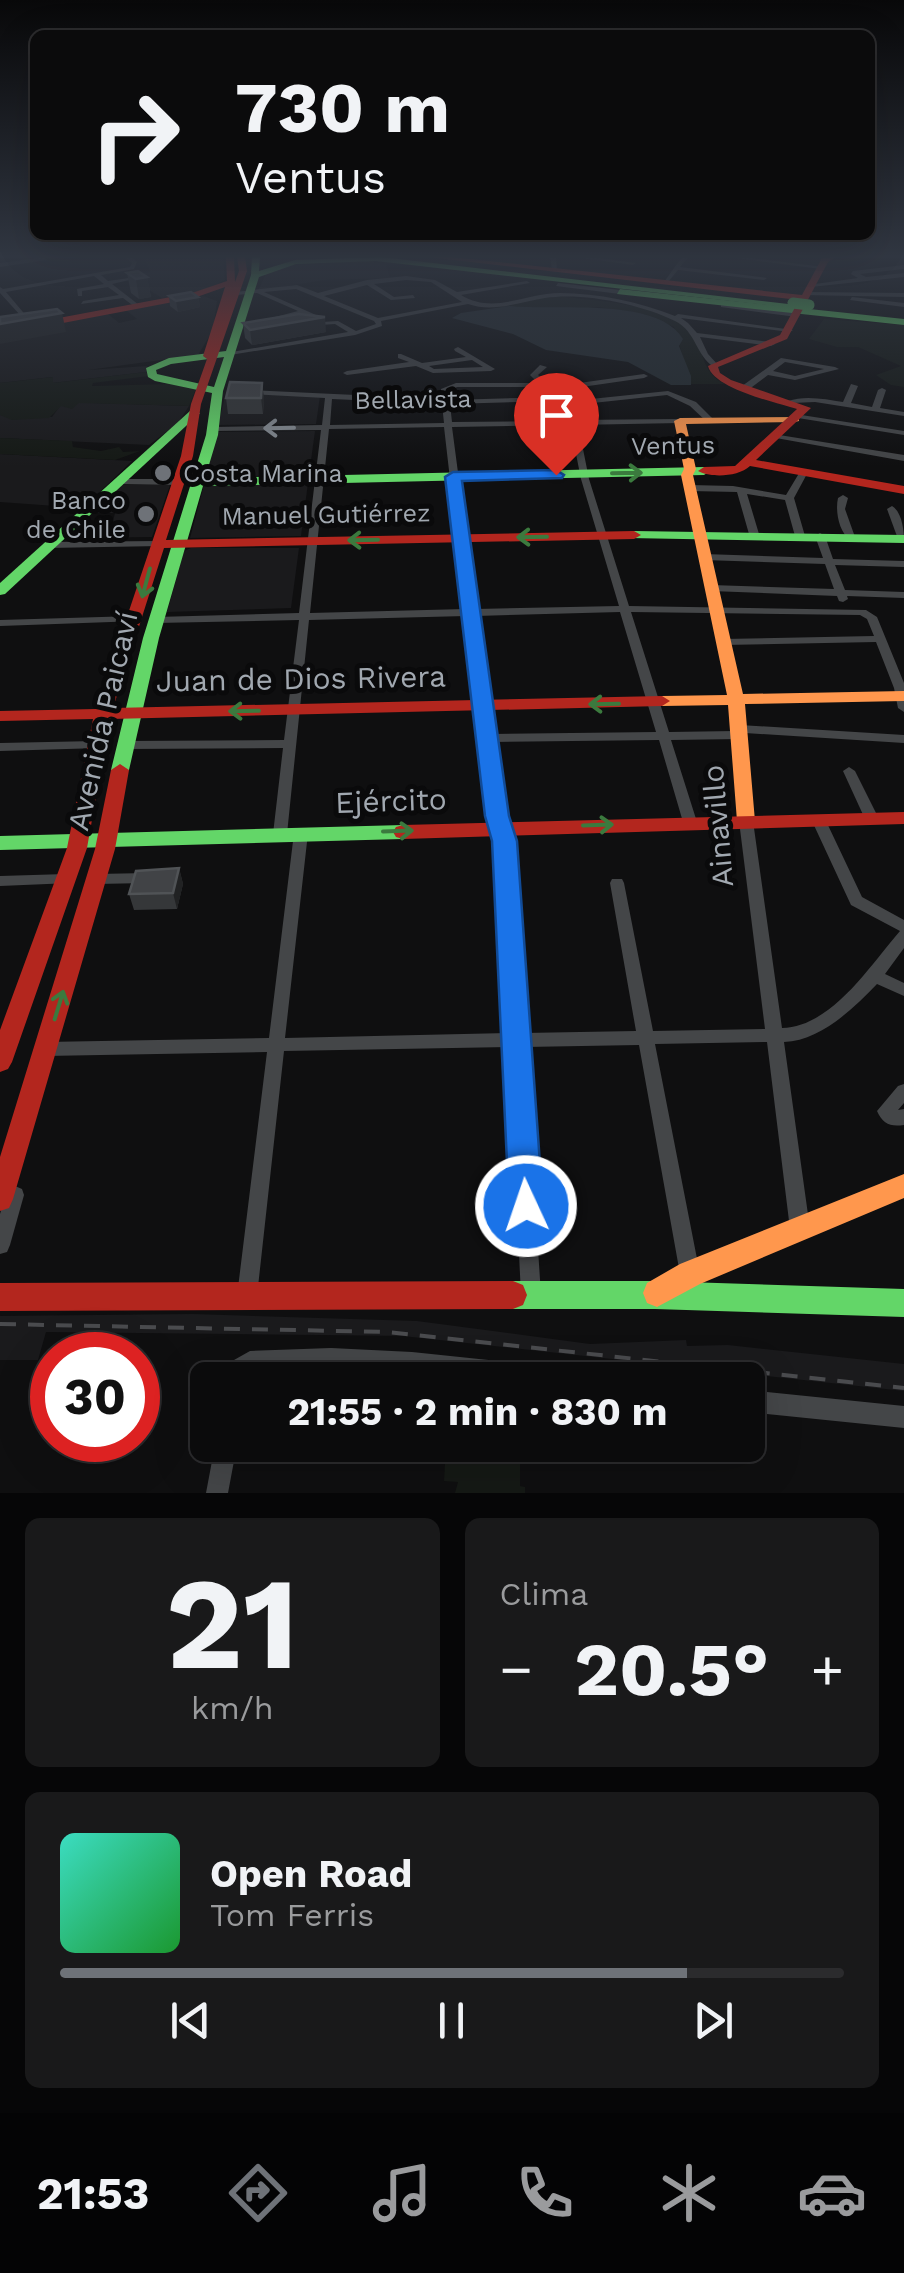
<!DOCTYPE html>
<html lang="es">
<head>
<meta charset="utf-8">
<style>
  :root { --surface:#0b0b0c; --page:#19191a; --text:#f1f3f6; --muted:#9a9b9d; --line:#2b2b2d; --accent:#6e7278 }
  body { margin:0; font-family:"Work Sans",sans-serif; background:var(--page); color:var(--text); height:100vh; display:flex; flex-direction:column; font-size:38px; white-space:nowrap }
  * { box-sizing:border-box; margin:0 }
  p { font-size:32px; color:var(--muted) }
  .icon { flex:none; width:55px; height:55px; fill:none; stroke:currentColor; stroke-width:2; stroke-linecap:round; stroke-linejoin:round }
  .map { position:relative; height:1493px; overflow:hidden }
  .sheet { display:flex; flex-direction:column; gap:25px; padding:25px; background:#060607; flex:1 }
  .sheet>* { flex:none }
  .hud { position:absolute; left:30px; top:30px; width:845px; height:210px; border-radius:15px; box-shadow:0 10px 40px #0002,0 0 0 2px var(--line); background:#0b0b0c; color:var(--text); overflow:hidden }
  .speed { position:absolute; left:30px; top:1332px; display:flex; gap:20px; font-size:50px; font-weight:700; text-align:center }
  .speed>* { display:grid; place-content:center; width:130px; height:130px; border-radius:50%; background:var(--surface); box-shadow:0 10px 40px #0002,0 0 0 2px var(--line); line-height:1 }
  .speed .limit { border:15px solid #d22; background:#fff; color:#111 }
  .pin { position:absolute; display:grid; place-items:center; width:85px; height:85px; color:#fff; margin:-102px -42px; border-radius:50% 50% 50% 0; rotate:-45deg; box-shadow:0 0 10px #0007 }
  .pin .icon { rotate:45deg }
  .me { position:absolute; width:110px; margin:-55px; rotate:357deg; stroke-linejoin:round; filter:drop-shadow(0 0 8px #0008) }
  .turn { display:flex; align-items:center; gap:35px; height:210px; padding:0 40px; font-size:45px }
  .turn .icon { width:130px; height:130px; stroke-width:2.5 }
  .turn b { display:block; font-size:70px; line-height:85px }
  .big { font-size:75px; font-weight:700; line-height:1.1 }
  .sheet .tile { flex:1; display:flex; flex-direction:column; justify-content:center; gap:15px; min-width:0; padding:0 35px; border-radius:15px; background:var(--page) }
  .sheet .dial { align-items:center; gap:0 }
  .dial b { font-size:130px; line-height:1 }
  .song { display:flex; align-items:center; gap:30px }
  .cover { width:120px; height:120px; border-radius:15px; background:linear-gradient(135deg,hsl(170 70% 55%),hsl(130 70% 35%)) }
  .played { height:10px; border-radius:5px; background:linear-gradient(90deg,var(--accent) 80%,var(--line) 80%) }
  .keys { display:flex; justify-content:space-around; direction:ltr }
  .heat { display:flex; justify-content:space-between; align-items:center; font-size:55px; direction:ltr }
  .sheet .tiles { flex:1; display:grid; gap:25px; grid-template-columns:1fr 1fr }
  .tile:last-child { grid-column:span 2 }
  .trip { position:absolute; left:190px; top:1362px; width:575px; height:100px; border-radius:15px; background:var(--surface); box-shadow:0 10px 40px #0002,0 0 0 2px var(--line); font-weight:700; line-height:100px; text-align:center }
  .tabs { display:flex; height:160px; justify-content:space-around; align-items:center; background:#040405; color:var(--muted) }
  .tabs .icon { width:70px; height:70px }
  .tabs .active { color:var(--accent) }
  .tabs b { font-size:45px; color:var(--text) }
  .map>svg:first-child { display:block }
  .built { fill:#1a1a1c }
  .green { fill:#151915 }
  .water { fill:#252c30 }
  .lines { fill:none; stroke-linecap:round; stroke-linejoin:round }
  .street { fill:#444648; fill-rule:evenodd }
  .fast { fill:#63d668; fill-rule:evenodd }
  .slow { fill:#ff974d; fill-rule:evenodd }
  .jam { fill:#b3261e; fill-rule:evenodd }
  .rail { stroke:#4a4b4e; stroke-width:4; stroke-dasharray:16 12; stroke-linecap:butt }
  .fast-bridge { stroke:#63d668; stroke-width:11 }
  .wall { fill:#353739 }
  .shaded-wall { fill:#212223 }
  .building { fill:#414346; stroke:#505356; stroke-width:2.5 }
  .oneway { stroke:#858b91 }
  .oneway2 { stroke:#3b7a3e }
  .route { fill:#1a73e8; stroke:#114b97; stroke-width:2.5 }
  .poi-dot { fill:#6e7278; stroke:#0a0a0b; stroke-width:4 }
  .labels { text-anchor:middle; stroke-width:10; stroke-linejoin:round; paint-order:stroke }
  .far-street-label { font-size:25px; fill:#a1a8b0; stroke:#0a0a0b }
  .far-poi-label { font-size:25px; fill:#a1a8b0; stroke:#0a0a0b; text-anchor:start }
  .street-label { font-size:30px; fill:#a1a8b0; stroke:#0a0a0b }
</style>
</head>
<body>
<div class="map">
<svg width="904" height="1493" viewBox="0 0 904 1493">
  <rect width="100%" height="100%" fill="#0f0f10"/>
  <g class="built">
    <polygon points="143,257 223,257 225,280 206,290 162,298 127,276 151,272"/>
    <polygon points="364,261 386,264 390,278 324,280 258,291 266,273 283,266"/>
    <polygon points="203,296 217,301 213,330 198,355 88,370 147,366 146,372 52,383 52,377 0,383 0,334 108,314 119,323 137,319 126,310"/>
    <polygon points="226,393 320,396 316,424 218,425"/>
    <polygon points="63,402 189,406 178,423 149,445 0,438 0,415 52,417"/>
    <polygon points="315,431 309,475 204,477 215,432"/>
    <polygon points="0,454 132,461 83,508 0,502"/>
    <polygon points="308,483 301,536 190,538 204,485"/>
    <polygon points="119,485 170,485 152,537 64,538 72,527 101,526 104,521 113,521 115,513 86,513"/>
    <polygon points="191,548 299,548 291,608 167,612 184,551"/>
    <polygon points="193,1314 417,1321 590,1344 686,1340 687,1346 728,1345 904,1364 904,1391 403,1336 46,1332 38,1360 0,1360 0,1316"/>
  </g>
  <g class="green">
    <path d="M556,296C589,300 670,304 692,333C705,351 701,373 725,384H691L674,327L643,314L599,307L567,310L489,307Z"/>
    <polygon points="824,319 904,325 904,387 891,385 876,375 901,366 858,347 837,347 809,339"/>
    <polygon points="146,372 149,376 93,383 92,386 169,384 196,389 189,406 79,403 72,409 61,406 49,418 12,420 0,415 0,383 53,377 53,383"/>
    <polygon points="0,438 72,441 73,447 101,451 119,447 123,452 140,451 115,460 0,454"/>
    <polygon points="446,1445 520,1448 520,1486 525,1487 525,1493 455,1493 458,1482 444,1481"/>
  </g>
  <path class="water" d="M509,306C553,311 658,296 683,339L679,346L691,376V385H671L628,362L546,350L513,334L452,318L461,313Z"/>
  <g class="lines">
    <g class="street">
      <polygon points="45,257 47,260 0,267 0,263"/>
      <polygon points="125,257 131,257 137,262 134,269 101,275 108,281 129,278 129,280 112,284 139,305 139,307 135,307 123,298 81,304 83,301 119,295 108,287 82,291 82,296 78,296 77,289 104,284 94,276 6,292 33,324 33,326 31,327 0,293 0,287 3,289 130,267 132,263"/>
      <polygon points="550,257 556,257 557,270 552,269"/>
      <polygon points="574,257 591,257 636,263 633,265"/>
      <polygon points="682,257 688,257 680,267 767,278 764,280 678,270 668,282 664,282"/>
      <polygon points="728,257 745,257 824,267 821,269"/>
      <polygon points="904,265 904,269 860,274 866,277 904,273 904,277 811,287 808,285 858,278 851,274 853,271"/>
      <path d="M406,276L435,280L457,292L527,281L530,283L461,295C494,315 525,293 560,293C598,293 639,302 675,316L678,314L793,330L790,332L681,318L688,323L697,333L771,342L775,344L771,346L700,337L708,354L718,365L714,367C696,356 696,331 675,321C641,304 582,292 545,298C519,302 494,313 468,304L381,321L382,326L355,335L230,355L226,353L348,332L335,324L320,325V323L322,322L338,321L356,331L376,324L374,321L296,289L264,292L316,315L313,317L304,314L277,320L275,319V317L298,311L257,293L237,295L235,292L297,285L318,293L367,280ZM406,280L431,282L462,302L378,318L324,296L367,285L391,300L415,298L413,295L394,297L374,284Z"/>
      <polygon points="558,283 620,290 623,292 620,294 556,286"/>
      <polygon points="806,292 904,293 904,297 804,295"/>
      <polygon points="852,297 904,303 904,307 850,300"/>
      <polygon points="723,304 797,313 800,315 797,317 721,307 721,305"/>
      <path d="M458,347L495,369L491,371L433,373L416,366L347,375L343,373L347,371L409,362L398,358V354H401L422,363L466,357L455,351L454,349ZM472,360L483,367L434,369L429,366Z"/>
      <path d="M781,358L835,367L839,369L795,380L768,375L748,390H742V386ZM785,362L824,369L795,376L773,371Z"/>
      <path d="M540,365L547,367L538,375L550,387L644,374L648,376L644,378L554,391L561,397L562,402L668,391L696,402L714,420L707,422L690,406L667,395L565,406L573,420L680,419L684,421L680,423L575,425L583,449L589,479L629,606L866,610L877,617L904,683V712L898,708L894,688L876,642L723,645L717,642L723,639L874,636L867,619L860,615L631,612L669,732L735,731L734,729L736,726L740,725L904,735V743L745,733L744,738L740,739L671,740L697,822L695,825H685L683,822L659,740L493,742L504,817L512,841L524,1033L636,1031L610,883L612,879H622L624,883L653,1031L765,1029L739,821L741,818H751L753,821L782,1028C832,1027 871,964 900,931L851,905L812,821L814,818H824L826,821L862,897L904,920V948L885,974L904,983V996L877,984C853,1009 820,1041 784,1042L810,1229L807,1235L800,1238L793,1235L790,1229L767,1042L655,1044L700,1274L697,1281L690,1284L683,1281L680,1274L639,1045L525,1047L541,1295L538,1302L531,1305L524,1302L521,1295L509,1047L284,1051L257,1296L254,1303L247,1306L240,1303L237,1296L267,1052L45,1056L39,1054L37,1049L39,1044L45,1042L269,1038L294,833L296,830H306L308,833L285,1038L508,1033L498,841L490,817L466,616L309,620L287,834L285,837H275L273,834L283,748L127,749L121,745L127,741L284,740L299,620L156,623L151,620L156,617L299,613L321,430L213,431L209,429L213,427L322,425L325,398L247,394L246,392L250,390L441,399V389L456,383H538L530,375ZM457,387H543L551,397L449,400L448,392ZM332,399L442,404L444,423L330,425ZM554,401L565,421L452,422L450,404ZM567,425L575,449L581,479L619,606L476,609L452,427ZM444,427L465,609L310,613L329,429ZM620,612L656,732L492,734L476,616Z"/>
      <path d="M851,384L858,386L851,403L872,407L878,390L882,388L886,390L880,408L904,412V416L815,402L792,403L788,401C805,395 825,399 843,402Z"/>
      <polygon points="795,414 904,431 904,435 798,418 795,418"/>
      <polygon points="773,434 904,455 904,461 776,438 772,436"/>
      <polygon points="801,470 808,472 794,498 805,536 800,539 795,536 785,500 747,494 759,534 754,537 749,534 737,492 690,491 686,488 690,485 733,486 786,495"/>
      <polygon points="117,479 179,479 183,482 179,485 114,484 114,480"/>
      <path d="M843,495L848,498L845,509L855,537L850,540C839,532 835,511 838,498Z"/>
      <path d="M892,506C902,512 904,530 904,542L898,539L887,509Z"/>
      <polygon points="820,533 825,536 833,559 904,561 904,567 835,565 845,590 904,592 904,598 847,596 848,599 843,602 839,601 837,596 711,591 706,588 711,585 834,589 825,564 704,560 699,557 704,554 823,558 815,536"/>
      <polygon points="158,541 163,544 161,546 48,548 43,545 48,542"/>
      <polygon points="135,616 140,619 139,621 0,626 0,620"/>
      <polygon points="96,741 100,742 102,745 100,748 0,751 0,743"/>
      <polygon points="849,767 855,771 879,819 877,822 867,822 865,819 843,771"/>
      <polygon points="148,873 153,874 155,878 153,882 148,883 96,884 91,883 89,879 91,875 96,874"/>
      <polygon points="66,874 71,875 73,879 71,883 0,886 0,876"/>
      <path d="M904,1084V1103L898,1110L904,1109V1125C890,1127 883,1124 877,1111L898,1086Z"/>
      <polygon points="15,1186 22,1189 24,1195 10,1245 7,1252 0,1254 0,1214 8,1189"/>
      <polygon points="331,1348 412,1352 573,1369 580,1373 584,1380 484,1380 412,1373 331,1369 253,1371 249,1374 248,1380 226,1380 234,1360 250,1351"/>
      <polygon points="748,1390 904,1406 904,1428 748,1412"/>
      <polygon points="215,1445 237,1445 228,1493 206,1493"/>
    </g>
    <g class="fast">
      <path d="M252,257H260L259,271L295,260L381,257L797,305L792,308L376,261L296,264L259,277L223,391L218,435L205,478L704,467L710,471L704,475L203,486L159,638L129,770L120,776L111,770L143,638L206,435L212,393L155,381L148,377L146,368L169,358L226,351L251,275ZM224,357L214,387L157,374L156,370L171,364Z"/>
      <polygon points="620,289 904,319 904,325 617,294"/>
      <polygon points="190,411 200,413 5,594 0,595 0,583"/>
      <polygon points="634,531 904,535 904,543 629,538 629,532"/>
      <polygon points="403,825 410,827 413,832 410,837 403,839 0,850 0,836"/>
      <polygon points="513,1281 655,1281 904,1289 904,1317 655,1309 513,1309 503,1305 499,1295 503,1285"/>
    </g>
    <g class="slow">
      <polygon points="799,417 799,421 795,422 686,424 696,469 693,475 743,694 904,691 904,701 745,704 755,821 753,826 739,826 737,821 728,705 662,706 654,701 662,696 727,695 681,475 684,469 674,421 680,418"/>
      <polygon points="904,1174 904,1198 700,1284 657,1307 647,1303 643,1293 647,1283 680,1264"/>
    </g>
    <g class="jam">
      <polygon points="226,257 234,257 235,282 239,271 237,257 245,257 247,271 201,404 193,456 166,540 634,531 641,535 634,539 164,548 113,708 662,696 670,701 662,706 110,719 87,848 12,1062 8,1069 0,1072 0,1030 67,848 93,719 0,721 0,711 96,709 181,456 191,404 207,359 203,356 225,287 194,298 0,335 0,329 192,293 227,281"/>
      <path d="M428,257H452L802,295L822,258L836,257L828,262L787,339L718,367L720,373L731,380L811,408L756,460L904,486V494L750,466C738,477 711,478 698,471L704,467L735,466L797,409C775,402 714,389 708,366L780,335L799,300Z"/>
      <polygon points="120,764 129,770 115,849 13,1199 9,1208 0,1211 0,1157 95,849 111,770"/>
      <polygon points="904,812 904,824 403,839 396,837 393,832 396,827 403,825"/>
      <polygon points="513,1281 523,1285 527,1295 523,1305 513,1309 0,1311 0,1283"/>
    </g>
    <polyline class="rail" points="0,1324 387,1332 904,1388"/>
    <polyline class="fast-bridge" points="793,303 809,305"/>
  </g>
  <g class="wall">
    <polygon points="127,273 147,277 151,297 139,299 131,293"/>
    <polygon points="169,296 198,297 200,307 178,312 170,306"/>
    <polygon points="243,323 326,332 252,345 245,338"/>
    <polygon points="262,383 264,399 263,414 228,414 226,398"/>
    <polygon points="179,868 183,884 177,909 134,910 129,894"/>
  </g>
  <g class="shaded-wall">
    <polygon points="147,277 151,297 139,299 136,279"/>
    <polygon points="198,297 200,307 178,312 176,301"/>
    <polygon points="62,313 66,332 0,344 0,324"/>
    <polygon points="325,317 326,332 252,345 250,330"/>
    <polygon points="262,383 264,399 263,414 261,398"/>
    <polygon points="179,868 183,884 177,909 173,893"/>
  </g>
  <g class="building">
    <polygon points="138,271 147,277 136,279 127,273"/>
    <polygon points="191,292 198,297 176,301 169,296"/>
    <polygon points="57,309 62,313 0,324 0,317"/>
    <polygon points="299,314 325,317 250,330 243,323"/>
    <polygon points="230,382 262,383 261,398 226,398"/>
    <polygon points="179,868 173,893 129,894 136,871"/>
  </g>
  <defs><path id="oneway-shaft" d="M-6 0H5M1.5-3L5.5 0L1.5 3" fill="none" stroke-width="1.6" stroke-linecap="round" stroke-linejoin="round" transform="scale(2.5)"/></defs>
  <use class="oneway" href="#oneway-shaft" transform="translate(279 428) rotate(179)"/>
  <g class="oneway2">
    <use href="#oneway-shaft" transform="translate(627 473) rotate(-1)"/>
    <use href="#oneway-shaft" transform="translate(532 537) rotate(179)"/>
    <use href="#oneway-shaft" transform="translate(363 540) rotate(179)"/>
    <use href="#oneway-shaft" transform="translate(146 583) rotate(105)"/>
    <use href="#oneway-shaft" transform="translate(604 704) rotate(179)"/>
    <use href="#oneway-shaft" transform="translate(244 711) rotate(179)"/>
    <use href="#oneway-shaft" transform="translate(598 825) rotate(-2)"/>
    <use href="#oneway-shaft" transform="translate(398 831) rotate(-2)"/>
    <use href="#oneway-shaft" transform="translate(59 1005) rotate(-73)"/>
  </g>
  <linearGradient id="sky" x2="0" y2="1"><stop stop-color="#080809"/><stop offset="0.55" stop-color="#313742"/><stop offset="1" stop-color="#313742" stop-opacity="0"/></linearGradient>
  <rect width="904" height="466" fill="url(#sky)"/>
  <polygon class="route" points="556,470 564,475 562,478 462,481 509,816 517,841 543,1206 538,1218 526,1222 514,1218 509,1206 492,841 485,816 445,477 453,472"/>
  <g class="poi-dot">
    <circle cx="163" cy="473" r="10"/>
    <circle cx="146" cy="514" r="10"/>
  </g>
  <g class="labels">
    <g class="far-street-label">
      <text transform="translate(413 399) rotate(-1)" y="9">Bellavista</text>
      <text transform="translate(673 445) rotate(-1)" y="9">Ventus</text>
      <text transform="translate(326 514) rotate(-1)" y="9">Manuel Gutiérrez</text>
    </g>
    <g class="far-poi-label">
      <text x="183" y="482">Costa Marina</text>
      <text x="126" y="509" text-anchor="end">Banco<tspan x="126" dy="29">de Chile</tspan></text>
    </g>
    <g class="street-label">
      <text transform="translate(301 679) rotate(-1)" y="10">Juan de Dios Rivera</text>
      <text transform="translate(103 721) rotate(-77)" y="10">Avenida Paicaví</text>
      <text transform="translate(391 801) rotate(-2)" y="10">Ejército</text>
      <text transform="translate(718 826) rotate(-95)" y="10">Ainavillo</text>
    </g>
  </g>
</svg>
<div class="speed"><div class="limit">30</div></div>
<div class="pin" style="left:556px;top:475px;background:#d93025"><svg class="icon" aria-label="arrive" viewBox="0 0 24 24"><path d="M6 21V4h12l-3 4 3 4H6"/></svg></div>
<svg class="me" style="left:526px;top:1206px" viewBox="-20 -20 40 40"><circle r="17" fill="#1a73e8" stroke="#fff" stroke-width="3"/><path d="M0-11L8 9 0 5-8 9z" fill="#fff"/></svg>
<div class="trip">21:55 · 2 min · 830 m</div>
<div class="hud">
<div class="turn"><svg class="icon" aria-label="right" viewBox="0 0 24 24"><path d="M7 20v-9h11M14 6l5 5-5 5"/></svg><div><b>730 m</b>Ventus</div></div>
</div>
</div>
<section class="sheet">
<div class="tiles">
<div class="tile dial"><b>21</b><p>km/h</p></div>
<div class="tile"><p>Clima</p>
<div class="heat"><a>−</a><b class="big">20.5°</b><a>+</a></div>
</div>
<div class="tile">
<div class="song"><i class="cover"></i><div><b>Open Road</b><p>Tom Ferris</p></div></div>
<div class="played"></div>
<div class="keys"><svg class="icon" aria-label="previous" viewBox="0 0 24 24"><path d="M18 5L8 12l10 7zM5 5v14"/></svg><svg class="icon" aria-label="pause" viewBox="0 0 24 24"><path d="M8 5v14M16 5v14"/></svg><svg class="icon" aria-label="next" viewBox="0 0 24 24"><path d="M6 5l10 7-10 7zM19 5v14"/></svg></div>
</div>
</div>
</section>
<nav class="tabs">
<b>21:53</b>
<svg class="icon active" aria-label="directions" viewBox="0 0 24 24"><path d="M12 3l9 9-9 9-9-9zM9 14v-3h6M13 9l2 2-2 2"/></svg>
<svg class="icon" aria-label="music" viewBox="0 0 24 24"><path d="M9 18V5l10-2v13"/><circle cx="6" cy="18" r="3"/><circle cx="16" cy="16" r="3"/></svg>
<svg class="icon" aria-label="phone" viewBox="0 0 24 24"><path d="M5 4h4l2 5-3 2q2 4 5 5l2-3 5 2v4C11 20 4 13 5 4z"/></svg>
<svg class="icon" aria-label="climate" viewBox="0 0 24 24"><path d="M12 3v18M4 7l16 10M4 17L20 7"/></svg>
<svg class="icon" aria-label="car" viewBox="0 0 24 24"><path d="M5 17H2v-5l4-1 3-4h7l3 4 3 1v5h-3M9 17h6M6 11h13"/><circle cx="7" cy="17" r="2"/><circle cx="17" cy="17" r="2"/></svg>
</nav>
</body>
</html>
